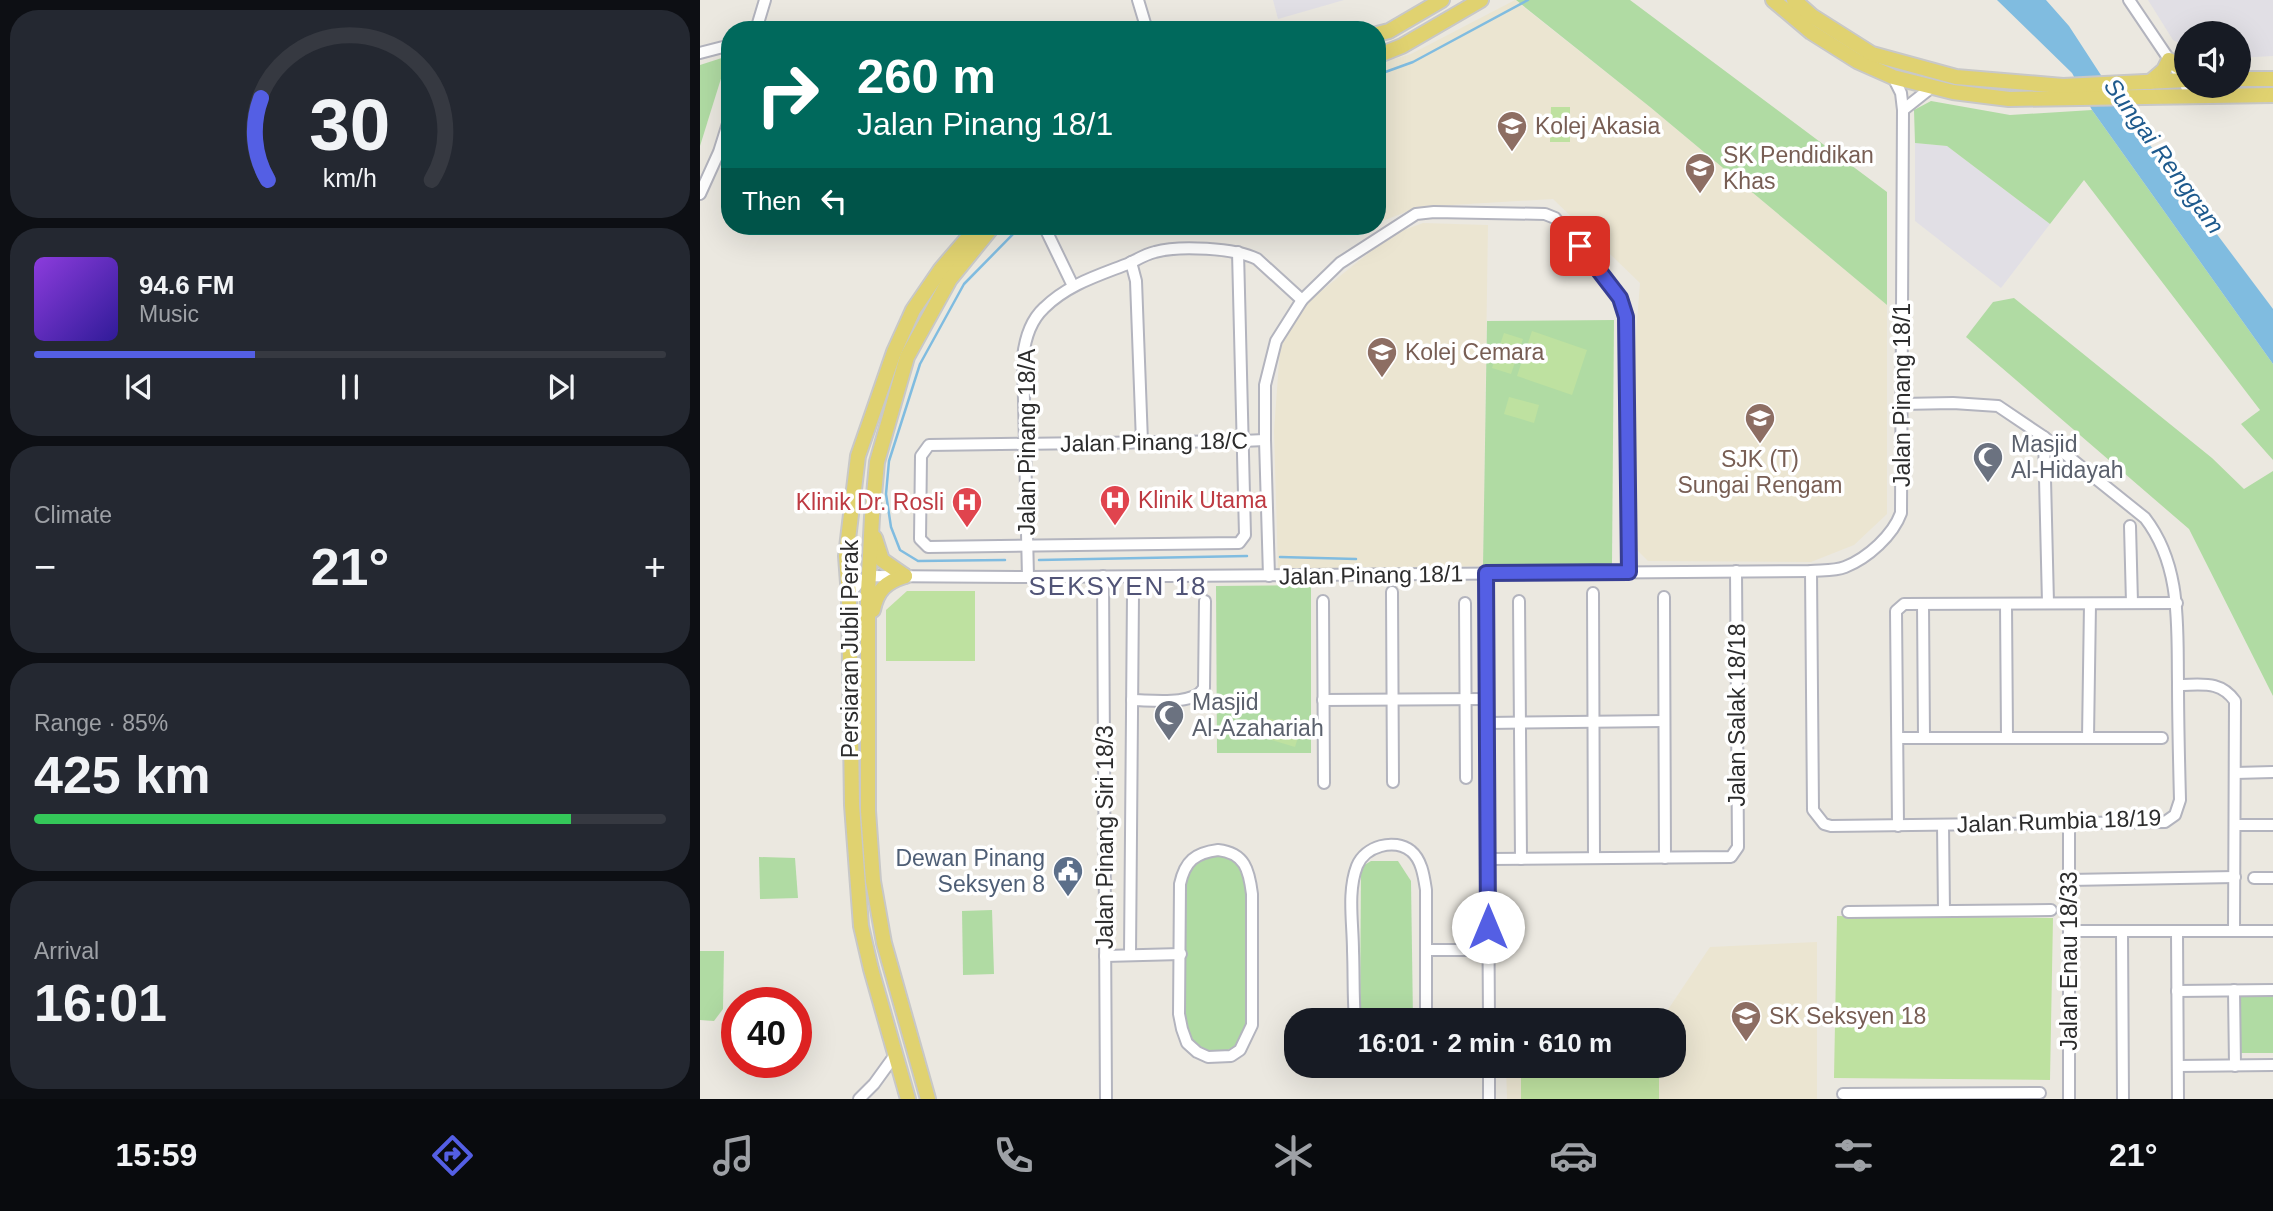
<!DOCTYPE html>
<html lang="en">
<head>
<meta charset="utf-8">
<style>
  :root { --surface:#171b24; --page:#242831; --text:#f1f3f6; --muted:#9ea1a6; --line:#363941; --accent:#545fe4 }
  body { margin:0; font-family:Helvetica,sans-serif; background:var(--page); color:var(--text); height:100vh; display:flex; flex-direction:column; font-size:26px; white-space:nowrap }
  * { box-sizing:border-box; margin:0 }
  p { font-size:23px; color:var(--muted) }
  .icon { flex:none; width:38px; height:38px; fill:none; stroke:currentColor; stroke-width:2; stroke-linecap:round; stroke-linejoin:round }
  .map { position:relative; flex:1; overflow:hidden }
  .drawer { display:flex; flex-direction:column; gap:10px; padding:10px; background:#0d0f14; width:700px }
  .drawer>* { flex:none }
  .top-card { position:absolute; left:21px; top:21px; width:665px; height:214px; border-radius:28px; box-shadow:0 7px 28px #0002; background:#00695c; color:#fff; overflow:hidden }
  .fabs { position:absolute; left:1474px; top:21px; display:grid; gap:14px }
  .fabs a { display:grid; place-items:center; width:77px; height:77px; border-radius:50%; background:var(--surface); box-shadow:0 7px 28px #0002; font-size:35px }
  .speed { position:absolute; left:21px; top:987px; display:flex; gap:14px; font-size:35px; font-weight:700; text-align:center }
  .speed>* { display:grid; place-content:center; width:91px; height:91px; border-radius:50%; background:var(--surface); box-shadow:0 7px 28px #0002; line-height:1 }
  .speed .limit { border:10px solid #d22; background:#fff; color:#111 }
  .pin { position:absolute; display:grid; place-items:center; width:60px; height:60px; color:#fff; margin:-30px; border-radius:14px; box-shadow:0 4px 10px #0006 }
  .me { position:absolute; width:77px; margin:-38px; rotate:0deg; stroke-linejoin:round; filter:drop-shadow(0 0 5px #0008) }
  .turn { display:flex; align-items:center; gap:24px; height:147px; padding:0 21px; font-size:32px }
  .turn .icon { width:91px; height:91px; stroke-width:2.5 }
  .turn b { display:block; font-size:49px; line-height:60px }
  .then { display:flex; align-items:center; height:66px; padding:0 21px; background:#0003; gap:14px; font-size:26px }
  .big { font-size:52px; font-weight:600; line-height:1.1 }
  .drawer .widget { flex:1; display:flex; flex-direction:column; justify-content:center; gap:10px; min-width:0; padding:0 24px; border-radius:28px; background:var(--page) }
  .drawer .dial { align-items:center; gap:0 }
  .dial svg { height:182px; overflow:visible; fill:none; stroke:var(--line); stroke-width:7; stroke-linecap:round; text-anchor:middle }
  .dial text { fill:var(--text); stroke:none }
  .song { display:flex; align-items:center; gap:21px }
  .cover { width:84px; height:84px; border-radius:10px; background:linear-gradient(135deg,hsl(270 70% 55%),hsl(250 70% 35%)) }
  .played { height:7px; border-radius:4px; background:linear-gradient(90deg,var(--accent) 35%,var(--line) 35%) }
  .keys { display:flex; justify-content:space-around; direction:ltr }
  .heat { display:flex; justify-content:space-between; align-items:center; font-size:38px; direction:ltr }
  .charge { height:10px; border-radius:5px; background:linear-gradient(90deg,#34c759 85%,var(--line) 0) }
  .trip { position:absolute; left:584px; top:1008px; width:402px; height:70px; border-radius:28px; background:var(--surface); box-shadow:0 7px 28px #0002; font-weight:600; line-height:70px; text-align:center }
  .dock { display:flex; height:112px; justify-content:space-around; align-items:center; background:#090b0e; color:var(--muted) }
  .dock .icon { width:49px; height:49px }
  .dock .selected { color:var(--accent) }
  .dock b { font-size:32px; color:var(--text) }
  main { display:flex; flex:1; min-height:0 }
  .map>svg:first-child { display:block }
  .industrial { fill:#e1dfe5 }
  .education { fill:#ebe5d1 }
  .green { fill:#b0dba3 }
  .pitch { fill:#bee1a0 }
  .water { fill:#80bce0 }
  .lines { fill:none; stroke-linecap:round; stroke-linejoin:round }
  .stream { stroke:#80bce0; stroke-width:2.5 }
  .minor-casing { stroke:#b3b4be; stroke-width:14 }
  .major-casing { stroke:#c8c8c8; stroke-width:18 }
  .minor { stroke:#fff; stroke-width:10 }
  .major { stroke:#e0d270; stroke-width:14 }
  .route-casing { stroke:#373e94; stroke-width:18 }
  .route { stroke:#545fe4; stroke-width:12 }
  .labels { text-anchor:middle; stroke-width:7; stroke-linejoin:round; paint-order:stroke }
  .education-label { font-size:23px; fill:#785e54; stroke:#fff; text-anchor:start }
  .street-label { font-size:23px; fill:#2c2c2c; stroke:#fff }
  .worship-label { font-size:23px; fill:#5b616d; stroke:#fff; text-anchor:start }
  .health-label { font-size:23px; fill:#be3a42; stroke:#fff; text-anchor:start }
  .service-label { font-size:23px; fill:#4e5e75; stroke:#fff; text-anchor:end }
  .water-label { font-size:24px; font-style:italic; fill:#1e5a8d; stroke:#fff }
  .quarter-label { font-size:26px; letter-spacing:2px; fill:#515477; stroke:#fff }
</style>
</head>
<body>
<main>
<section class="drawer">
<div class="widget dial"><svg viewBox="0 0 100 80">
<path d="M14 69A42 42 0 1 1 86 69"/>
<path d="M14 69A42 42 0 0 1 11 33" stroke="#545fe4"/>
<text x="50" y="56" font-size="32" font-weight="700">30</text>
<text x="50" y="72" font-size="11">km/h</text>
</svg></div>
<div class="widget">
<div class="song"><i class="cover"></i><div><b>94.6 FM</b><p>Music</p></div></div>
<div class="played"></div>
<div class="keys"><svg class="icon" aria-label="previous" viewBox="0 0 24 24"><path d="M18 5L8 12l10 7zM5 5v14"/></svg><svg class="icon" aria-label="pause" viewBox="0 0 24 24"><path d="M8 5v14M16 5v14"/></svg><svg class="icon" aria-label="next" viewBox="0 0 24 24"><path d="M6 5l10 7-10 7zM19 5v14"/></svg></div>
</div>
<div class="widget"><p>Climate</p>
<div class="heat"><a>−</a><b class="big">21°</b><a>+</a></div>
</div>
<div class="widget"><p>Range · 85%</p><b class="big">425 km</b><div class="charge"></div></div>
<div class="widget"><p>Arrival</p><b class="big">16:01</b></div>
</section>
<div class="map">
<svg width="1573" height="1099" viewBox="0 0 1573 1099">
  <rect width="100%" height="100%" fill="#ebe8e0"/>
  <g class="industrial">
    <polygon points="573,0 644,0 578,19"/>
    <polygon points="1448,0 1573,0 1573,56 1538,58 1538,33 1486,33 1486,47 1473,40"/>
    <polygon points="1215,143 1247,146 1350,224 1301,288 1215,221"/>
  </g>
  <g class="education">
    <polygon points="815,0 950,107 1187,305 1187,514 1154,545 1111,562 948,561 936,549 933,375 940,283 853,199 719,207 677,223 677,64 711,54"/>
    <polygon points="723,223 788,225 783,566 578,571 574,431 580,347 599,309 691,235"/>
    <polygon points="1117,942 1117,1099 807,1099 806,1066 975,1066 975,1020 805,1020 804,1011 967,1011 1010,947"/>
  </g>
  <g class="green">
    <polygon points="816,0 930,0 1187,192 1187,305 950,107"/>
    <polygon points="28,56 0,146 0,65"/>
    <polygon points="1231,101 1310,115 1392,110 1573,364 1573,460 1541,424 1560,410 1384,180 1350,224 1247,146 1215,143 1214,110"/>
    <polygon points="1314,298 1512,458 1544,489 1573,471 1573,696 1489,529 1266,337 1293,302"/>
    <polygon points="914,320 912,564 783,566 787,321"/>
    <polygon points="611,585 611,753 517,753 516,586"/>
    <path d="M528,855L538,862L545,874L548,1023L538,1044L526,1051L507,1052L491,1041L486,1029L485,881C497,856 502,856 528,855Z"/>
    <polygon points="59,857 95,858 98,898 60,899"/>
    <polygon points="671,861 698,861 711,881 713,1020 660,1020 661,867"/>
    <polygon points="292,910 294,974 263,975 262,911"/>
    <polygon points="0,951 24,951 23,1009 14,1021 0,1020"/>
    <polygon points="1573,994 1573,1053 1539,1053 1539,995"/>
  </g>
  <g class="pitch">
    <polygon points="851,107 870,107 870,142 850,142"/>
    <polygon points="832,331 887,350 872,395 817,376"/>
    <polygon points="804,333 823,339 811,374 792,368"/>
    <polygon points="809,397 839,405 834,423 804,414"/>
    <polygon points="207,591 275,591 275,661 186,661 186,610"/>
    <polygon points="568,718 601,728 595,747 562,737"/>
    <polygon points="1137,916 1353,918 1350,1080 1134,1078"/>
    <rect x="821" y="1066" width="138" height="33"/>
  </g>
  <polygon class="water" points="1297,0 1346,0 1369,26 1423,109 1573,309 1573,364 1392,110 1372,73"/>
  <g class="lines">
    <g class="stream">
      <polyline points="677,75 713,62 828,0"/>
      <polyline points="580,557 656,559"/>
      <polyline points="305,560 218,561 200,550 191,527 186,494 189,461 220,364 264,284 321,226"/>
      <polyline points="339,560 547,556"/>
    </g>
    <g class="minor-casing">
      <g id="minor">
        <polyline points="438,0 447,30"/>
        <polyline points="1429,0 1483,80 1491,97"/>
        <polyline points="56,30 65,0"/>
        <polyline points="0,53 23,47"/>
        <polyline points="1203,110 1232,87"/>
        <polyline points="0,194 19,152 30,117"/>
        <polyline points="344,226 373,286"/>
        <polyline points="538,252 545,535 539,543 228,547 220,539 221,456 229,445 542,441 565,440"/>
        <polyline points="431,262 436,281 442,442"/>
        <polyline points="1344,437 1348,603"/>
        <polyline points="1430,526 1432,603"/>
        <path d="M1111,571L1113,810L1124,824L1131,826L1465,822L1475,815L1480,800C1479,761 1478,722 1478,682C1477,626 1482,566 1445,518L1344,437L1298,406L1253,403L1202,404"/>
        <polyline points="786,573 789,1020"/>
        <polyline points="403,576 406,1099"/>
        <polyline points="569,576 565,440 565,385 576,341 602,300 640,263 716,214 734,212 845,214 855,218 920,298 926,317 929,573"/>
        <path d="M328,577L323,357C325,339 330,321 344,308C368,284 400,275 430,263C438,259 446,254 455,252C479,245 535,248 557,259L602,300"/>
        <polyline points="692,592 693,782"/>
        <polyline points="893,593 894,858"/>
        <path d="M149,596L159,582L169,576L328,577L1111,571C1122,570 1135,571 1145,567C1168,558 1193,535 1201,513L1203,110L1201,93L1193,77"/>
        <polyline points="964,597 965,858"/>
        <polyline points="623,601 624,783"/>
        <polyline points="819,601 821,859"/>
        <polyline points="765,603 766,778"/>
        <polyline points="1223,604 1224,738"/>
        <polyline points="1306,604 1307,738"/>
        <path d="M1478,685C1502,685 1520,680 1535,701L1534,931"/>
        <path d="M432,700C451,700 494,706 504,688L505,601"/>
        <polyline points="623,700 787,699"/>
        <polyline points="787,723 964,721"/>
        <polyline points="1198,738 1462,738"/>
        <polyline points="1388,738 1390,604"/>
        <polyline points="1535,773 1573,772"/>
        <polyline points="1369,823 1369,1099"/>
        <polyline points="1243,825 1244,911"/>
        <polyline points="1535,825 1573,825"/>
        <polyline points="1198,826 1196,611 1204,604 1477,603"/>
        <path d="M518,850C545,853 549,870 552,894V1025L540,1050L531,1056L508,1057L497,1052L487,1043L482,1029L479,1014L480,884C485,861 495,853 518,850Z"/>
        <polyline points="788,859 1031,857 1038,847 1036,571"/>
        <polyline points="1554,878 1573,878"/>
        <polyline points="1369,880 1535,877"/>
        <polyline points="1148,912 1351,910"/>
        <polyline points="1369,931 1573,931"/>
        <polyline points="1422,931 1423,1099"/>
        <polyline points="1477,931 1478,1099"/>
        <polyline points="727,950 788,950"/>
        <polyline points="430,955 433,594"/>
        <polyline points="405,956 481,954"/>
        <polyline points="1534,990 1535,1066"/>
        <polyline points="1477,991 1573,990"/>
        <path d="M655,1020C653,997 654,974 653,951C653,923 647,892 657,866C665,846 694,838 711,851C722,860 724,877 726,890V1020"/>
        <polyline points="789,1066 789,1099"/>
        <polyline points="1478,1066 1573,1065"/>
        <polyline points="1143,1094 1340,1093"/>
        <polyline points="159,1099 174,1084 195,1055"/>
      </g>
    </g>
    <g class="major-casing">
      <g id="major">
        <polyline points="1073,0 1111,32 1157,61 1193,77 1253,92 1309,99 1573,95"/>
        <polyline points="1094,0 1112,16 1172,54 1256,77 1363,86 1486,80"/>
        <polyline points="677,34 689,31 742,0"/>
        <polyline points="677,56 702,46 781,0"/>
        <polyline points="1538,79 1573,79"/>
        <polyline points="1450,82 1464,70 1469,60 1486,71"/>
        <polyline points="175,538 182,560 205,576"/>
        <path d="M173,610C177,590 186,582 205,576"/>
        <polyline points="208,1099 171,969 161,926 152,805 149,596 146,556 158,456 194,352 213,310 241,269 278,226"/>
        <polyline points="228,1099 184,943 173,881 168,811 168,593 172,517 177,462 207,357 250,279 293,226"/>
      </g>
    </g>
    <use href="#minor" class="minor"/>
    <use href="#major" class="major"/>
  </g>
  <g class="lines">
    <g class="route-casing">
      <polyline id="route" points="788,927 786,573 929,572 926,317 920,298 880,246"/>
    </g>
    <use href="#route" class="route"/>
  </g>
  <defs>
    <g id="university-pin" transform="scale(1.575)"><path d="M0 17L-7.5 6A9.5 9.5 0 1 1 7.5 6Z" fill="#8d6e63" stroke="#fff"/><path d="M0-5L7-2L0 1L-7-2ZM-4 1L0 2.5L4 1V4Q0 6-4 4Z" fill="#fff"/></g>
    <g id="school-pin" transform="scale(1.575)"><path d="M0 17L-7.5 6A9.5 9.5 0 1 1 7.5 6Z" fill="#8d6e63" stroke="#fff"/><path d="M0-5L7-2L0 1L-7-2ZM-4 1L0 2.5L4 1V4Q0 6-4 4Z" fill="#fff"/></g>
    <g id="mosque-pin" transform="scale(1.575)"><path d="M0 17L-7.5 6A9.5 9.5 0 1 1 7.5 6Z" fill="#6b7280" stroke="#fff"/><path d="M3.5-4.9A6 6 0 1 0 3.5 4.9A5 5 0 1 1 3.5-4.9Z" fill="#fff"/></g>
    <g id="hospital-pin" transform="scale(1.575)"><path d="M0 17L-7.5 6A9.5 9.5 0 1 1 7.5 6Z" fill="#e0444e" stroke="#fff"/><path d="M-5-5h3v3.5h4V-5h3V5h-3V1.5h-4V5h-3Z" fill="#fff"/></g>
    <g id="civic-pin" transform="scale(1.575)"><path d="M0 17L-7.5 6A9.5 9.5 0 1 1 7.5 6Z" fill="#5c6f8a" stroke="#fff"/><path d="M-.6-6.5H3V-4.5H.6V-3L4-1V1h2V6H-6V1h2V-1L-.6-3ZM-1.2 2.5V6h2.4V2.5Z" fill="#fff"/></g>
  </defs>
  <g fill-rule="evenodd">
    <use href="#university-pin" x="812" y="126"/>
    <use href="#school-pin" x="1000" y="168"/>
    <use href="#university-pin" x="682" y="352"/>
    <use href="#school-pin" x="1060" y="418"/>
    <use href="#mosque-pin" x="1288" y="457"/>
    <use href="#hospital-pin" x="415" y="500"/>
    <use href="#hospital-pin" x="267" y="502"/>
    <use href="#mosque-pin" x="469" y="715"/>
    <use href="#civic-pin" x="368" y="871"/>
    <use href="#school-pin" x="1046" y="1016"/>
  </g>
  <g class="labels">
    <g class="education-label">
      <text x="835" y="134">Kolej Akasia</text>
      <text x="1023" y="163">SK Pendidikan<tspan x="1023" dy="26">Khas</tspan></text>
      <text x="705" y="360">Kolej Cemara</text>
      <text x="1060" y="467" text-anchor="middle">SJK (T)<tspan x="1060" dy="26">Sungai Rengam</tspan></text>
      <text x="1069" y="1024">SK Seksyen 18</text>
    </g>
    <g class="street-label">
      <text transform="translate(1202 395) rotate(-90)" y="8">Jalan Pinang 18/1</text>
      <text transform="translate(327 442) rotate(-90)" y="8">Jalan Pinang 18/A</text>
      <text transform="translate(454 442) rotate(-1)" y="8">Jalan Pinang 18/C</text>
      <text transform="translate(671 575) rotate(-1)" y="8">Jalan Pinang 18/1</text>
      <text transform="translate(150 649) rotate(-90)" y="8">Persiaran Jubli Perak</text>
      <text transform="translate(1037 715) rotate(-90)" y="8">Jalan Salak 18/18</text>
      <text transform="translate(1359 821) rotate(-2)" y="8">Jalan Rumbia 18/19</text>
      <text transform="translate(405 837) rotate(-90)" y="8">Jalan Pinang Siri 18/3</text>
      <text transform="translate(1369 961) rotate(-90)" y="8">Jalan Enau 18/33</text>
    </g>
    <g class="worship-label">
      <text x="1311" y="452">Masjid<tspan x="1311" dy="26">Al-Hidayah</tspan></text>
      <text x="492" y="710">Masjid<tspan x="492" dy="26">Al-Azahariah</tspan></text>
    </g>
    <g class="health-label">
      <text x="438" y="508">Klinik Utama</text>
      <text x="244" y="510" text-anchor="end">Klinik Dr. Rosli</text>
    </g>
    <g class="service-label">
      <text x="345" y="866">Dewan Pinang<tspan x="345" dy="26">Seksyen 8</tspan></text>
    </g>
    <g class="water-label">
      <text transform="translate(1464 156) rotate(54)" y="8">Sungai Renggam</text>
    </g>
    <g class="quarter-label">
      <text x="418" y="595">SEKSYEN 18</text>
    </g>
  </g>
</svg>
<div class="fabs">
<a><svg class="icon" aria-label="sound" viewBox="0 0 24 24"><path d="M4 9h4l5-4v14l-5-4H4zM17 9q2 3 0 6"/></svg></a>
</div>
<div class="speed"><div class="limit">40</div></div>
<div class="pin" style="left:880px;top:246px;background:#d93025"><svg class="icon" aria-label="arrive" viewBox="0 0 24 24"><path d="M6 21V4h12l-3 4 3 4H6"/></svg></div>
<svg class="me" style="left:788px;top:927px" viewBox="-20 -20 40 40"><circle r="19" fill="#fff"/><path d="M0-13L10 11 0 6-10 11z" fill="#545fe4"/></svg>
<div class="trip">16:01 · 2 min · 610 m</div>
<div class="top-card">
<div class="turn"><svg class="icon" aria-label="right" viewBox="0 0 24 24"><path d="M7 20v-9h11M14 6l5 5-5 5"/></svg><div><b>260 m</b>Jalan Pinang 18/1</div></div>
<div class="then">Then<svg class="icon" aria-label="left" viewBox="0 0 24 24"><path d="M17 20v-9H6M10 6l-5 5 5 5"/></svg></div>
</div>
</div>
</main>
<nav class="dock">
<b>15:59</b>
<svg class="icon selected" aria-label="directions" viewBox="0 0 24 24"><path d="M12 3l9 9-9 9-9-9zM9 14v-3h6M13 9l2 2-2 2"/></svg>
<svg class="icon" aria-label="music" viewBox="0 0 24 24"><path d="M9 18V5l10-2v13"/><circle cx="6" cy="18" r="3"/><circle cx="16" cy="16" r="3"/></svg>
<svg class="icon" aria-label="phone" viewBox="0 0 24 24"><path d="M5 4h4l2 5-3 2q2 4 5 5l2-3 5 2v4C11 20 4 13 5 4z"/></svg>
<svg class="icon" aria-label="climate" viewBox="0 0 24 24"><path d="M12 3v18M4 7l16 10M4 17L20 7"/></svg>
<svg class="icon" aria-label="car" viewBox="0 0 24 24"><path d="M5 17H2v-5l4-1 3-4h7l3 4 3 1v5h-3M9 17h6M6 11h13"/><circle cx="7" cy="17" r="2"/><circle cx="17" cy="17" r="2"/></svg>
<svg class="icon" aria-label="filters" viewBox="0 0 24 24"><path d="M4 7h16M4 17h16"/><circle cx="9" cy="7" r="2"/><circle cx="15" cy="17" r="2"/></svg>
<b>21°</b>
</nav>
</body>
</html>
